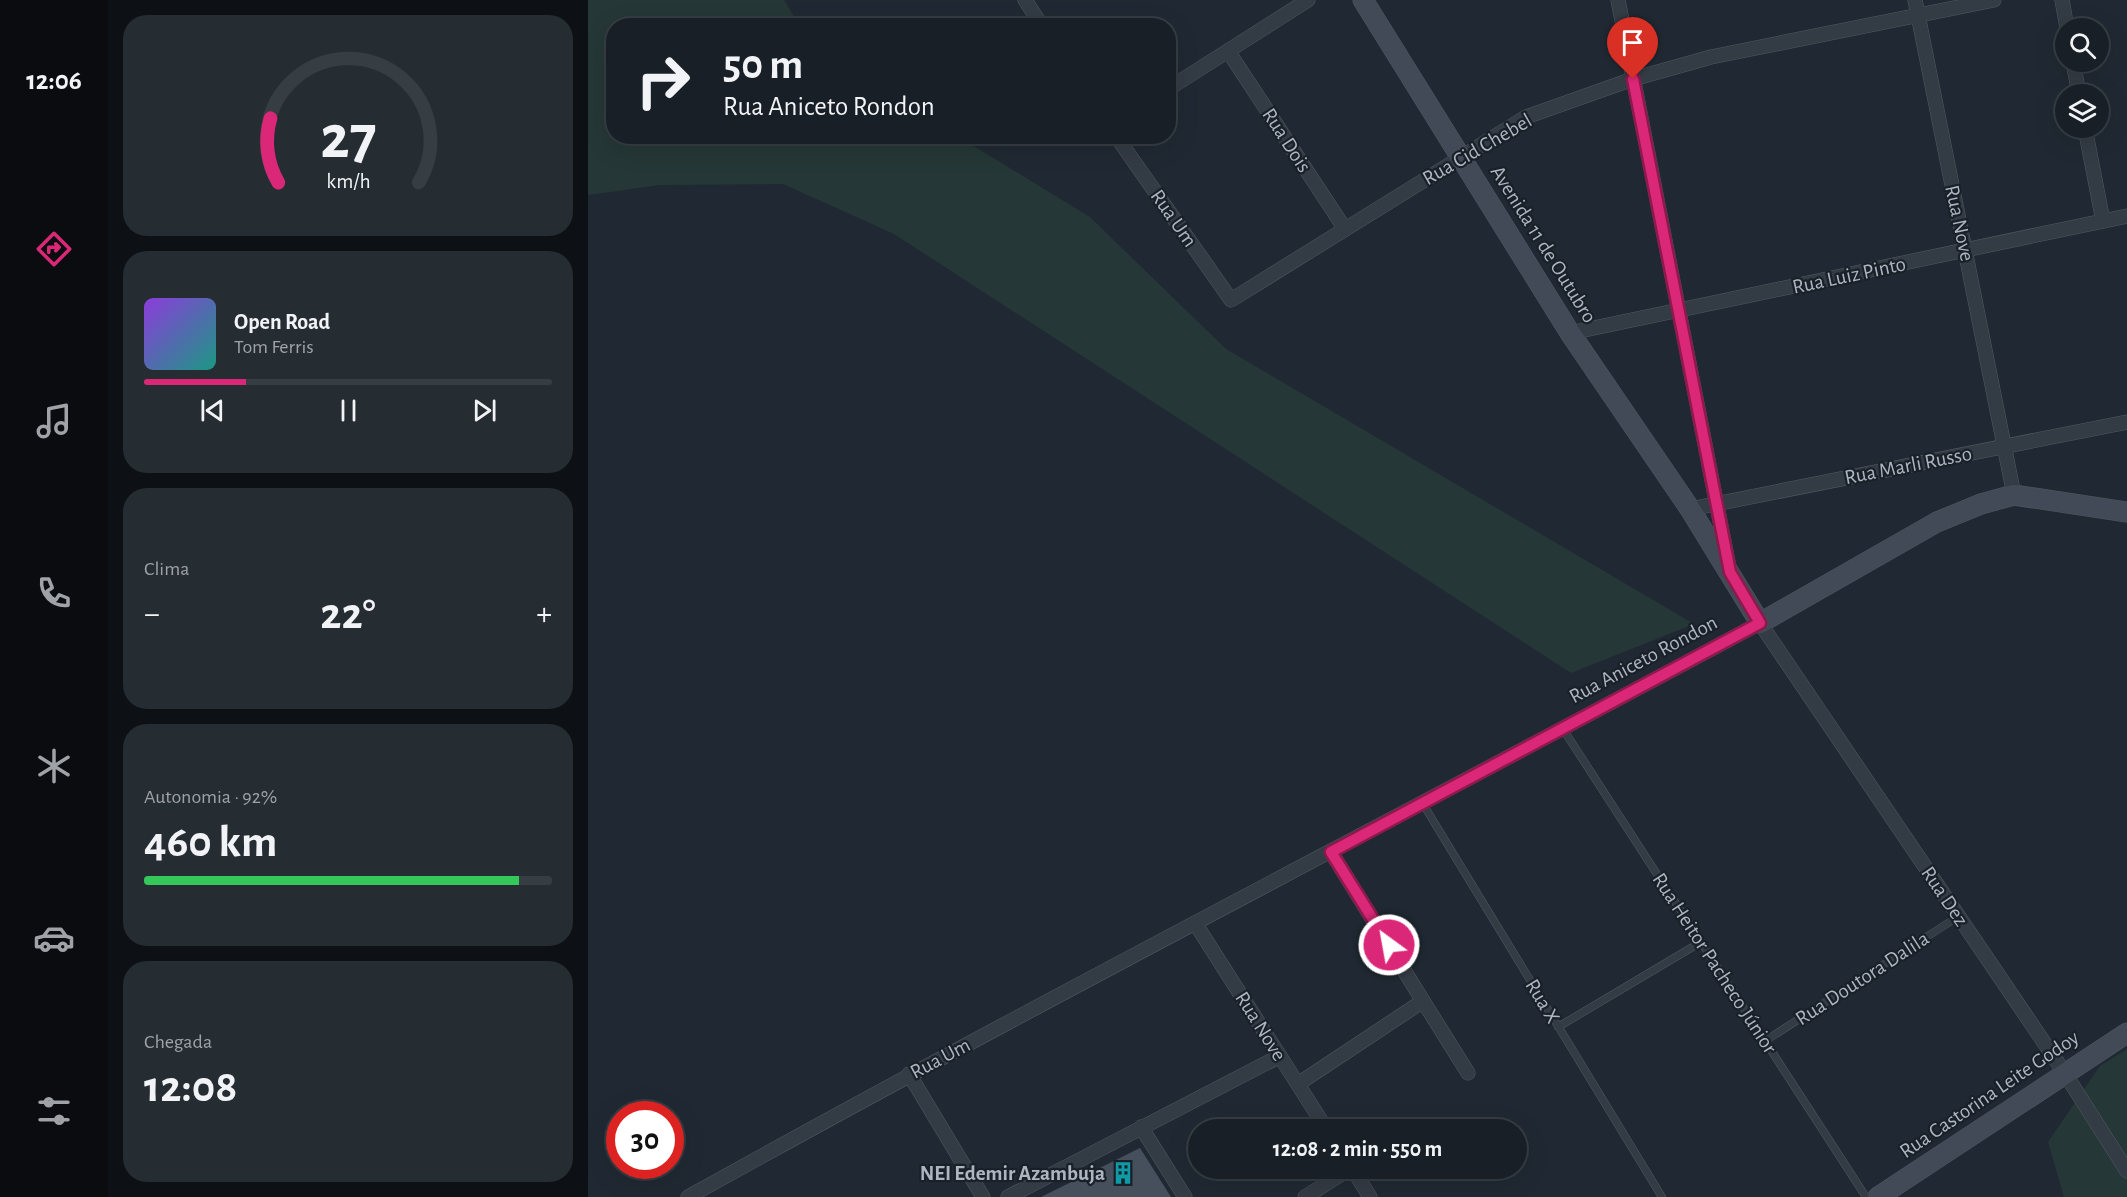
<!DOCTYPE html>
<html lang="pt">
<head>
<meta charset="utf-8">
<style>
  :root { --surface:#181f26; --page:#252c32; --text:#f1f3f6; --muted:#9fa2a7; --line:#363d43; --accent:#db2777 }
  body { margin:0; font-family:"Alegreya Sans",sans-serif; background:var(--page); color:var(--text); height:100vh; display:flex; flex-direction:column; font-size:22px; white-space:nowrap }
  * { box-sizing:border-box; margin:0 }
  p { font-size:20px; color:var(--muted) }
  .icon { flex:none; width:33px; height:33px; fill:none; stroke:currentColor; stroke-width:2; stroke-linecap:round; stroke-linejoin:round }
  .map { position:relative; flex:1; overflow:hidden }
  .side { display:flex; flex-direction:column; gap:15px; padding:15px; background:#0d1115; width:480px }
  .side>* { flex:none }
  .top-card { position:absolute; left:18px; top:18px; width:570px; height:126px; border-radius:24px; box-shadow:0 6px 24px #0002,0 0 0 2px var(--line); background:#181f26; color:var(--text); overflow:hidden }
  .controls { position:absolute; left:1467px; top:18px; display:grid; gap:12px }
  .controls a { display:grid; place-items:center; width:54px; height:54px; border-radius:50%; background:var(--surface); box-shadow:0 6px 24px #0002,0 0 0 2px var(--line); font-size:30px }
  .speed { position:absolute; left:18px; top:1101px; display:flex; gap:12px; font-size:30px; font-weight:700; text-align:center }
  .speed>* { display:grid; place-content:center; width:78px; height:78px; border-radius:50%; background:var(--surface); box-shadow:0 6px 24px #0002,0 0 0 2px var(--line); line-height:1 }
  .speed .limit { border:9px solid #d22; background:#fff; color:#111 }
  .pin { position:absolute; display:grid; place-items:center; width:51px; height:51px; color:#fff; margin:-62px -26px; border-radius:50% 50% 50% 0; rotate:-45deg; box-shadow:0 0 6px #0007 }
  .pin .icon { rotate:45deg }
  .me { position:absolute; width:66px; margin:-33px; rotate:328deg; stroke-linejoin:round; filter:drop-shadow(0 0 4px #0008) }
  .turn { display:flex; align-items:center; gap:21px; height:126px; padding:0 18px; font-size:27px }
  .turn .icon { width:78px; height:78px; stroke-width:2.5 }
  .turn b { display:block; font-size:42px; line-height:51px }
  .big { font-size:45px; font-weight:700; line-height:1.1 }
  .side .tile { flex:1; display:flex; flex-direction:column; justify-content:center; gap:9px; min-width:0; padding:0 21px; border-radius:24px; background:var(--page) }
  .side .dial { align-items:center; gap:0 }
  .dial svg { height:156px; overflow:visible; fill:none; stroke:var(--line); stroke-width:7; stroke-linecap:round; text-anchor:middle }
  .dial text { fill:var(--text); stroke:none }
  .song { display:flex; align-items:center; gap:18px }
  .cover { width:72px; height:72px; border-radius:9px; background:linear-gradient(135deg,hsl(270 70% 55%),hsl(170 70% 35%)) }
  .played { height:6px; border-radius:3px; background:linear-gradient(90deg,var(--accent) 25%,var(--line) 25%) }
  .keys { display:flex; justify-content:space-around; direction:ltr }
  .heat { display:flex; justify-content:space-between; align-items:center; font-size:33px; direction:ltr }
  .charge { height:9px; border-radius:4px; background:linear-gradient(90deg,#34c759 92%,var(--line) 0) }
  .trip { position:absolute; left:600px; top:1119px; width:339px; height:60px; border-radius:30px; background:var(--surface); box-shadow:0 6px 24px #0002,0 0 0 2px var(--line); font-weight:700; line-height:60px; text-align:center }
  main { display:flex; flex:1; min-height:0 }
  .menu { display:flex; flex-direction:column; width:108px; justify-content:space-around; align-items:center; background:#0a0c0f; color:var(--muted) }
  .menu .icon { width:42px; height:42px }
  .menu .active { color:var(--accent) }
  .menu b { font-size:27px; color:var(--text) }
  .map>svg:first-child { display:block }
  .green { fill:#253736 }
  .building { fill:#46505d }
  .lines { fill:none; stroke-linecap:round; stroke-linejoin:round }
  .lane-casing { stroke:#515862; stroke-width:8 }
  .street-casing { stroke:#515862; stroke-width:15 }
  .secondary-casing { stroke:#515862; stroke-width:21 }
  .lane { stroke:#333b44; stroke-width:7 }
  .street { stroke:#333b44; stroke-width:14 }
  .secondary { stroke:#424a57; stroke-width:20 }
  .route-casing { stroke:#8e194d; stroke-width:15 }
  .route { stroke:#db2777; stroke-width:10 }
  .labels { text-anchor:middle; stroke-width:4.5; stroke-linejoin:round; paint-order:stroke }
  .street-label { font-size:21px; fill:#adb5c1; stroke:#192028 }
  .poi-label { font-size:21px; font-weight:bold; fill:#adb5c1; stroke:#192028; text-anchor:end }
</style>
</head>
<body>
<main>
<nav class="menu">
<b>12:06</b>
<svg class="icon active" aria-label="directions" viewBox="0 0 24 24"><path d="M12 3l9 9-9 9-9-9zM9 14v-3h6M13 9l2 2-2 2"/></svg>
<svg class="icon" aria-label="music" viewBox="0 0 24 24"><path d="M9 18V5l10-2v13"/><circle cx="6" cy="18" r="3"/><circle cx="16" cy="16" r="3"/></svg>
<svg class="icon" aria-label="phone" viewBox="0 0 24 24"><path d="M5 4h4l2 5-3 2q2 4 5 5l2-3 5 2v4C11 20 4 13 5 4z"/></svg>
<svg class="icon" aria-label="climate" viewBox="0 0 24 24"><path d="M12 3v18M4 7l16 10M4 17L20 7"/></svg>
<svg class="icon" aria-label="car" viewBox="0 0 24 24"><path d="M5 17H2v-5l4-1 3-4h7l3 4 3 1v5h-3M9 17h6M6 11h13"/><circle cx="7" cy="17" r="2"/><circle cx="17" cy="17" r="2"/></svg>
<svg class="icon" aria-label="filters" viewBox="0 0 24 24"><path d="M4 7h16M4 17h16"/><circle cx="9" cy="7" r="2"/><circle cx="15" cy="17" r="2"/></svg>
</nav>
<section class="side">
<div class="tile dial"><svg viewBox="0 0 100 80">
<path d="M14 69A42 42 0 1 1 86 69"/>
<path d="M14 69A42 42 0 0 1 10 36" stroke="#db2777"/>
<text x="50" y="56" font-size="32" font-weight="700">27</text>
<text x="50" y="72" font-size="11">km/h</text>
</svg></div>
<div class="tile">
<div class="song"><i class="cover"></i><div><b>Open Road</b><p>Tom Ferris</p></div></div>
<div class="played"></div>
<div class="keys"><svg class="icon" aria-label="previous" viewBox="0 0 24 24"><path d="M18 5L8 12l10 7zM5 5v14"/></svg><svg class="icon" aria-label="pause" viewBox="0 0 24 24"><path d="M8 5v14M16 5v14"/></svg><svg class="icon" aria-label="next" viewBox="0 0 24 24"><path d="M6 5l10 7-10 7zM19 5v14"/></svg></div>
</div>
<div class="tile"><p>Clima</p>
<div class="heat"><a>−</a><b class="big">22°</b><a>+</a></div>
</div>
<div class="tile"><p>Autonomia · 92%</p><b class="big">460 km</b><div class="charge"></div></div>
<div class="tile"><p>Chegada</p><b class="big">12:08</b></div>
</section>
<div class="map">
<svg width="1539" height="1197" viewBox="0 0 1539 1197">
  <rect width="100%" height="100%" fill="#202933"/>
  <g class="green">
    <polygon points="0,0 196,0 211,25 26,26 26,136 371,137 502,217 638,349 1106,624 983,673 306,234 195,184 72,185 0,195"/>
    <polygon points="1539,1049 1539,1197 1476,1197 1460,1142 1512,1066"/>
  </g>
  <polygon class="building" points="552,1148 583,1197 453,1197"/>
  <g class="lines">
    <g class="lane-casing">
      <g id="lane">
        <polyline points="975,729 1278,1197"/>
        <polyline points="835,804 1074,1197"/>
        <polyline points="970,1027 1113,942"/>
        <polyline points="1177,1041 1371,916"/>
      </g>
    </g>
    <g class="street-casing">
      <g id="street">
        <polyline points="437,0 454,26"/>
        <polyline points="1030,0 1141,567"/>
        <polyline points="1327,0 1426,495"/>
        <polyline points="1474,0 1479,28"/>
        <polyline points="640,51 757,229"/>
        <polyline points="1485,62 1491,94"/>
        <polyline points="580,89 720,0"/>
        <polyline points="1497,128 1515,221"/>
        <polyline points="528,136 643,300 938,117 1045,79 1123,57 1406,0"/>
        <polyline points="982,333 1539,216"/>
        <polyline points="1102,509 1539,422"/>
        <polyline points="607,923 739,1130"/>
        <polyline points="835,1001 880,1073"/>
        <polyline points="321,1074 395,1197"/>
        <polyline points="710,1084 835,1001 743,852"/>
        <polyline points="553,1127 597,1197"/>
        <polyline points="764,1168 782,1197"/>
        <path d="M100,1197C454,1000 815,815 1172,623L1476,1072L1539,1171"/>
        <polyline points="420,1197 692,1056"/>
        <polyline points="717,1197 763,1168"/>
      </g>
    </g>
    <g class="secondary-casing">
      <g id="secondary">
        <polyline points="775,0 982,333 1102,509 1172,623 1349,522 1393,504 1426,495 1539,512"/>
        <polyline points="1290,1197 1539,1033"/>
      </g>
    </g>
    <use href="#lane" class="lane"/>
    <use href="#street" class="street"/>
    <use href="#secondary" class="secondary"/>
  </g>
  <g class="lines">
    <g class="route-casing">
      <polyline id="route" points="801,945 743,852 1172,623 1142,572 1045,79"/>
    </g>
    <use href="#route" class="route"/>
  </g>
  <defs>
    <g id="building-bare" transform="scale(1.8)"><path d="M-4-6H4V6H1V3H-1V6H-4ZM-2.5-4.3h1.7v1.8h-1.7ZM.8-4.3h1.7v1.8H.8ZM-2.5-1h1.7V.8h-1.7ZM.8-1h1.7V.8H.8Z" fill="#0f9aa8" stroke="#192028" stroke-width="2.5" paint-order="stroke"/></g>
  </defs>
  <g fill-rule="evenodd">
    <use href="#building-bare" x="535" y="1173"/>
  </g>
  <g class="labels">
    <g class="street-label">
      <text transform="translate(699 140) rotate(57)" y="7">Rua Dois</text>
      <text transform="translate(889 149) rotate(-30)" y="7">Rua Cid Chebel</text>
      <text transform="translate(586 218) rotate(55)" y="7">Rua Um</text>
      <text transform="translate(1372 223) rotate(78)" y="7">Rua Nove</text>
      <text transform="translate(956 244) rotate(58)" y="7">Avenida 11 de Outubro</text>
      <text transform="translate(1261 275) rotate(-12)" y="7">Rua Luiz Pinto</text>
      <text transform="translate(1320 465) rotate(-11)" y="7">Rua Marli Russo</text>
      <text transform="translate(1055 659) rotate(-28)" y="7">Rua Aniceto Rondon</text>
      <text transform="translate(1357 896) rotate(56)" y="7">Rua Dez</text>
      <text transform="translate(1127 963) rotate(57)" y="7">Rua Heitor Pacheco Júnior</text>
      <text transform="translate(1274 978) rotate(-33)" y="7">Rua Doutora Dalila</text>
      <text transform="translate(955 1001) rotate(59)" y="7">Rua X</text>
      <text transform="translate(673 1026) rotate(58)" y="7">Rua Nove</text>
      <text transform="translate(352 1058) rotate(-28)" y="7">Rua Um</text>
      <text transform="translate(1401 1094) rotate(-34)" y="7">Rua Castorina Leite Godoy</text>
    </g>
    <g class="poi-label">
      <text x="517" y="1180">NEI Edemir Azambuja</text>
    </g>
  </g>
</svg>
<div class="controls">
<a><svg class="icon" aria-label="search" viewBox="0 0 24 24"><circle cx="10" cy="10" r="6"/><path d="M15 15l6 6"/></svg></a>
<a><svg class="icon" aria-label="layers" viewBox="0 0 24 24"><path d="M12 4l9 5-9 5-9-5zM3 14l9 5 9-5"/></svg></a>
</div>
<div class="speed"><div class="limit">30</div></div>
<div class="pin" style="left:1045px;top:79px;background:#d93025"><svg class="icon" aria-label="arrive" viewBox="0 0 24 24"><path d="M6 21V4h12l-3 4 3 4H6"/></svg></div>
<svg class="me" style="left:801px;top:945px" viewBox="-20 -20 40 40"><circle r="17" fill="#db2777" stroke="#fff" stroke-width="3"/><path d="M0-11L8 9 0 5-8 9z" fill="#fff"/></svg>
<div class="trip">12:08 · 2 min · 550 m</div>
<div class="top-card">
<div class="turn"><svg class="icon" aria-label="right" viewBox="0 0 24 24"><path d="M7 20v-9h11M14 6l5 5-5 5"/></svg><div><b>50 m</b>Rua Aniceto Rondon</div></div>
</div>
</div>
</main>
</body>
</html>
